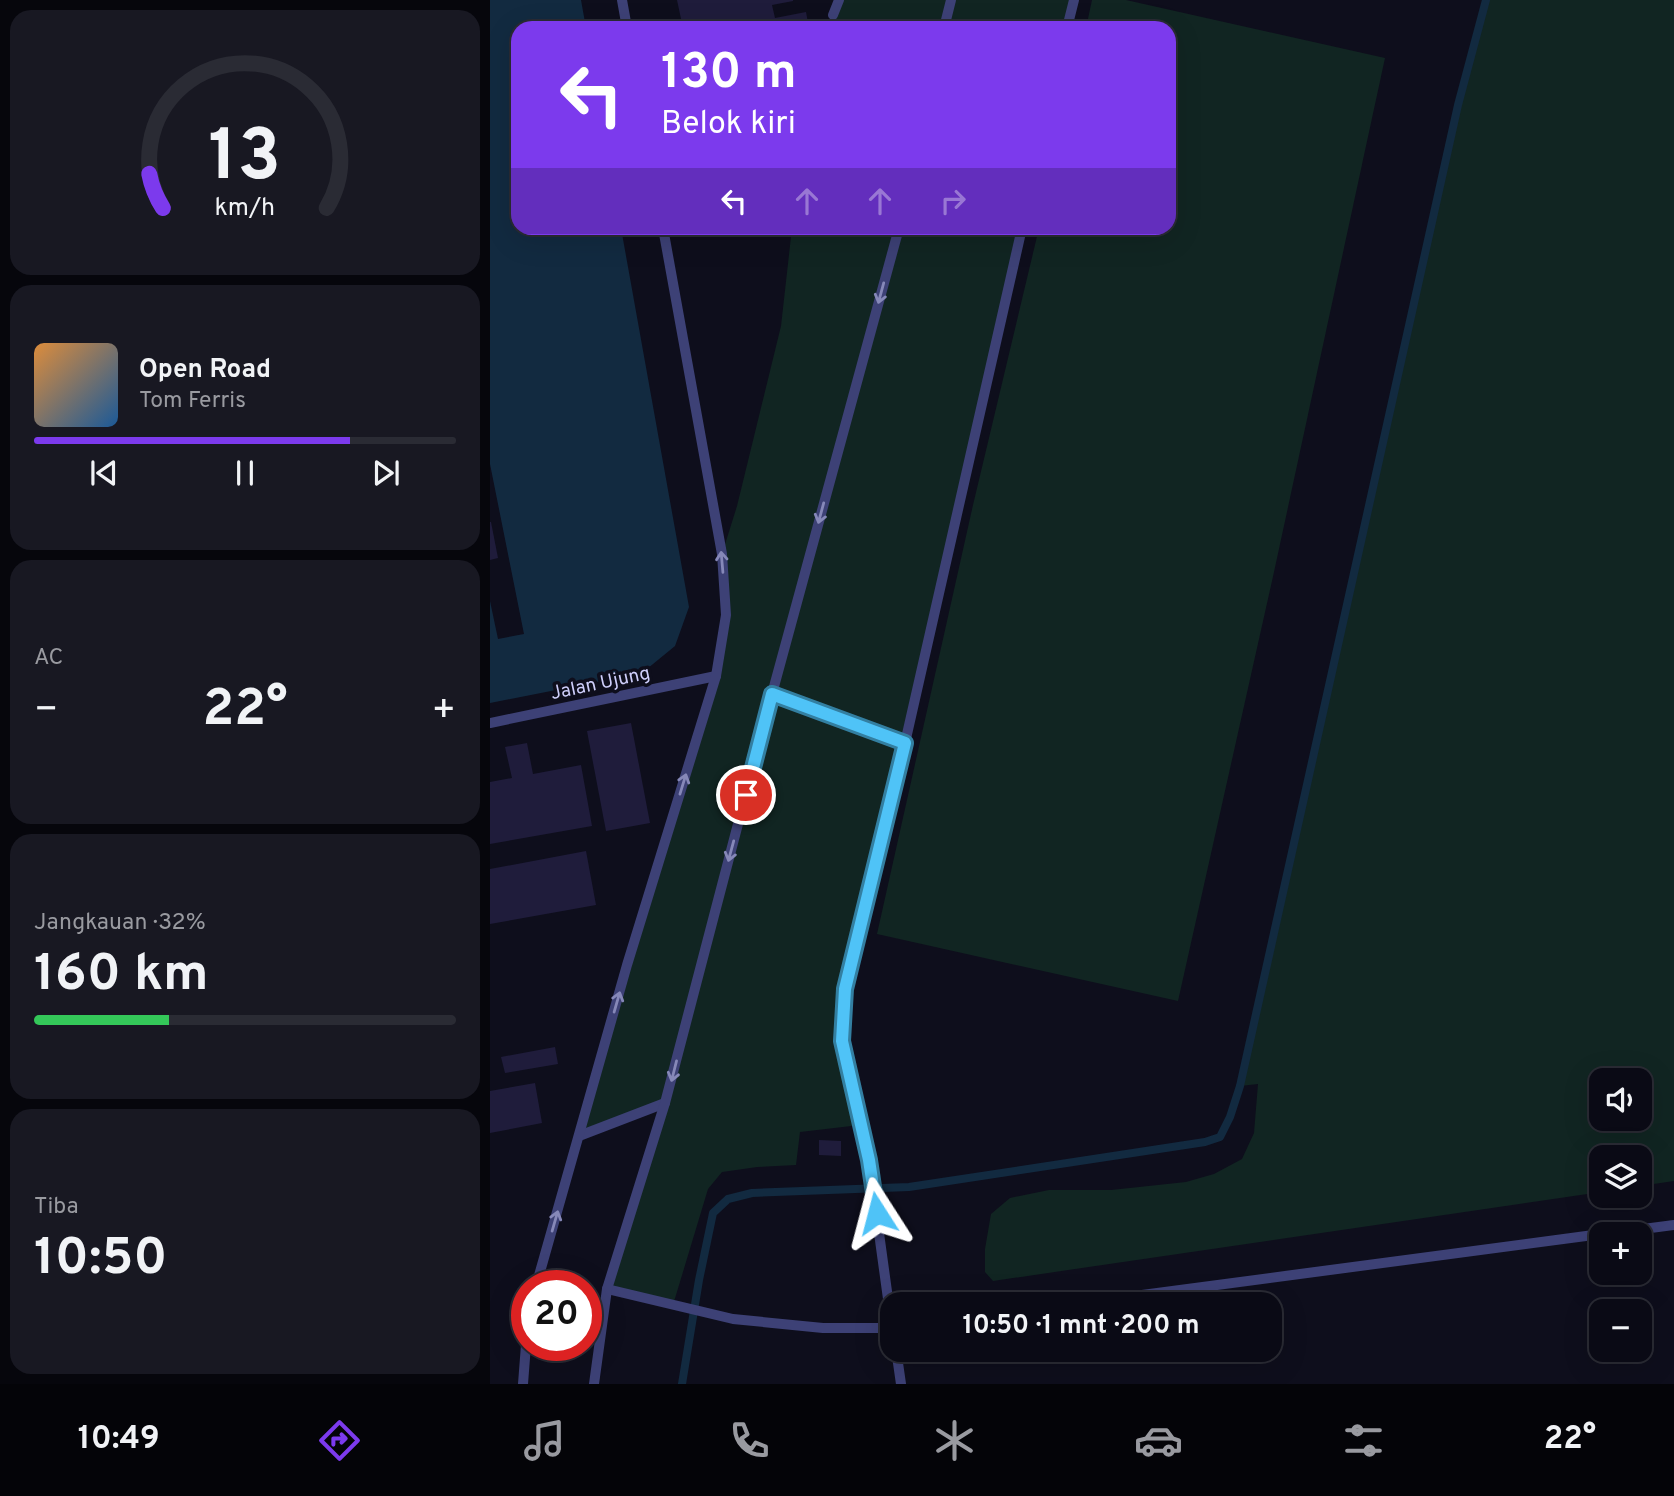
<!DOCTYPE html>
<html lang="id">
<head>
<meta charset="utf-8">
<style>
  :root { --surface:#0a0a15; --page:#181822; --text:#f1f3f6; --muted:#999aa0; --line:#2a2b34; --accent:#7c3aed }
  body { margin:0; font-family:Overpass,sans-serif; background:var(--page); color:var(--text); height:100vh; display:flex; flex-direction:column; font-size:26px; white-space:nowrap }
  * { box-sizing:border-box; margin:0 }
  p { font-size:23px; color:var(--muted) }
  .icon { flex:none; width:38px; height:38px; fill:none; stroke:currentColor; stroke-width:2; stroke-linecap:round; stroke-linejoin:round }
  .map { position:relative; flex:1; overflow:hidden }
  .details { display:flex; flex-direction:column; gap:10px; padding:10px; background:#06060c; width:490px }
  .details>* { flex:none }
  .banner { position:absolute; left:21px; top:21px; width:665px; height:214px; border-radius:21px; box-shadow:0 7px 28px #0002,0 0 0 2px var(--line); background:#7c3aed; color:#fff; overflow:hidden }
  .tools { position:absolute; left:1099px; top:1068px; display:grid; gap:14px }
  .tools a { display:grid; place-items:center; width:63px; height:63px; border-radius:14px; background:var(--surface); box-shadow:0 7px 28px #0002,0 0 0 2px var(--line); font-size:35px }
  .speed { position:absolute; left:21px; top:1270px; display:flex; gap:14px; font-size:35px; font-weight:700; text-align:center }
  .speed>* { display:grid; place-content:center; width:91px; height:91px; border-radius:50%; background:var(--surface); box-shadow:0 7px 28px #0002,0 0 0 2px var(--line); line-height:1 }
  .speed .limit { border:10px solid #d22; background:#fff; color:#111 }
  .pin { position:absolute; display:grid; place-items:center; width:60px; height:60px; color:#fff; margin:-30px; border:4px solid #fff; border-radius:50%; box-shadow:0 2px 7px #0007 }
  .me { position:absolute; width:77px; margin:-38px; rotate:351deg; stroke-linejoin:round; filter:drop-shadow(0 0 5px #0008) }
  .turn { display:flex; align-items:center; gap:24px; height:147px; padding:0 35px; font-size:32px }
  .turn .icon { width:91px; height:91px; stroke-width:2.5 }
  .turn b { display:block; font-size:49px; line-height:60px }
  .lanes { display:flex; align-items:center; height:66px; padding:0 35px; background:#0003; justify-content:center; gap:35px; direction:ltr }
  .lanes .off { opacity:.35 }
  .big { font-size:52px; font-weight:700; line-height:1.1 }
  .details .card { flex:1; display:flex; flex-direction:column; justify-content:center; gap:10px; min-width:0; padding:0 24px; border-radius:21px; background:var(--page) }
  .details .dial { align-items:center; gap:0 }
  .dial svg { height:182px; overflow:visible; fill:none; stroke:var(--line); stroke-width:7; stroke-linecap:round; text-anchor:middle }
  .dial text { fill:var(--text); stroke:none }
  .song { display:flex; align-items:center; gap:21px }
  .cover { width:84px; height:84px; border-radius:10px; background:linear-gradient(135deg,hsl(30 70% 55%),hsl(210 70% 35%)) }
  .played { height:7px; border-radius:4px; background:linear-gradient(90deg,var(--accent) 75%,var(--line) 75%) }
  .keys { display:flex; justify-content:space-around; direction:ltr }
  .heat { display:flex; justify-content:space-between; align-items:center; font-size:38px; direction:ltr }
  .charge { height:10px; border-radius:5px; background:linear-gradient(90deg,#34c759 32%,var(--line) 0) }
  .trip { position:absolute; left:390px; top:1292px; width:402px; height:70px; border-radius:21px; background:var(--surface); box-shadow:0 7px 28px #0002,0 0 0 2px var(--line); font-weight:700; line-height:70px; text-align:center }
  .menu { display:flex; height:112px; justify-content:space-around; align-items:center; background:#040408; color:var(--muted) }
  .menu .icon { width:49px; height:49px }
  .menu .active { color:var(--accent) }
  .menu b { font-size:32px; color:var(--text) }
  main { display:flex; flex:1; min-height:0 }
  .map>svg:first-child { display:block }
  .green { fill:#112522; fill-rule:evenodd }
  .water { fill:#122a40 }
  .pier { fill:#0e0e1c }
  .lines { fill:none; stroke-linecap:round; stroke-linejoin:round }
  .stream { stroke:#122a40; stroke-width:8 }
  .building { fill:#1f1c3b }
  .lane { stroke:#3d4176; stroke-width:10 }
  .oneway { stroke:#8688b8 }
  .route-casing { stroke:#337fa1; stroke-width:18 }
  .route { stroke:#4fc3f7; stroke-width:12 }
  .labels { text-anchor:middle; stroke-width:7; stroke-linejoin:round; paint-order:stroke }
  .street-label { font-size:19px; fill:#cecefa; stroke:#0e0e1c }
</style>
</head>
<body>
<main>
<section class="details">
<div class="card dial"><svg viewBox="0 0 100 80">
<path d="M14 69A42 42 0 1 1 86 69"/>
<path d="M14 69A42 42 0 0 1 8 54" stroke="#7c3aed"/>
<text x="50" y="56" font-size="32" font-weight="700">13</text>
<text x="50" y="72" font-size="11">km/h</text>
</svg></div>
<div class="card">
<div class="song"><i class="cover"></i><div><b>Open Road</b><p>Tom Ferris</p></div></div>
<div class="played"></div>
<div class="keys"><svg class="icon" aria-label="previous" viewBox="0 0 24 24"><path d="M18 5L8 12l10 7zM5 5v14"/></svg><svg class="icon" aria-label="pause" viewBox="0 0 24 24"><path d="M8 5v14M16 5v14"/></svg><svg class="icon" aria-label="next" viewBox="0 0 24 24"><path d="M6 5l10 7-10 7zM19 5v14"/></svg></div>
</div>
<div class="card"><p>AC</p>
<div class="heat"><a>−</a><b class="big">22°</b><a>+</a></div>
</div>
<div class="card"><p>Jangkauan · 32%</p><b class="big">160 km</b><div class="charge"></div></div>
<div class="card"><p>Tiba</p><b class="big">10:50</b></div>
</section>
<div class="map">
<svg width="1184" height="1384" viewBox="0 0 1184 1384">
  <rect width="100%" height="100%" fill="#0e0e1c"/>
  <g class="green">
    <polygon points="349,0 584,0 577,28 344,28 343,15"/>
    <polygon points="602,0 636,0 895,58 784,572 688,1001 387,934 483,505 549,228 679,228 679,28 596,28"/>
    <path d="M996,0H1184V1181L1150,1186V1157H1111V1192L503,1281L495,1272V1249L501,1214L520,1198L559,1190H621L696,1182L724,1174L752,1159L764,1133L768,1084L750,1086L968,105ZM1111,1080H1150V1118H1111Z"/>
    <polygon points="302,228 532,228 355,989 352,1041 370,1125 310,1132 306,1165 267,1167 232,1172 218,1189 183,1305 117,1289 175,1104 89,1136 226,676 236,615 232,554 247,506 291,326"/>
  </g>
  <polygon class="water" points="0,0 91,0 96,28 28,28 28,228 131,228 199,607 185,646 152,673 0,703"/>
  <polygon class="pier" points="0,464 34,634 8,639 0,601"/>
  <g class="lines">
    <polyline class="stream" points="192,1384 209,1280 223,1213 238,1199 262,1193 419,1187 715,1142 730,1137 740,1117 750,1086 968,105 996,0"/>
  </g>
  <g class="building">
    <polygon points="187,0 303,0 303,1 282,5 285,18 316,12 319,28 193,28"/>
    <polygon points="0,522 1,522 8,558 0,560"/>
    <polygon points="141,723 160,823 116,831 97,731"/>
    <polygon points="37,743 43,774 91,765 102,826 0,844 0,782 22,778 15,747"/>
    <polygon points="96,851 106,905 0,924 0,869"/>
    <polygon points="65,1047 68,1064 15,1073 11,1057"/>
    <polygon points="45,1083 52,1123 0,1133 0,1091"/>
    <polygon points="329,1140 351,1141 351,1156 329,1155"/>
  </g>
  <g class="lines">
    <g class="lane">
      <polyline points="132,0 137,28"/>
      <polyline points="343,15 349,0"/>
      <polyline points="454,28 461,0"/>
      <polyline points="577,28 584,0"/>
      <polyline points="282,694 415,743"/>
      <polyline points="0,723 226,676"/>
      <polyline points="89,1136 175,1103"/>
      <polyline points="1115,1234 1184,1225"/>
      <polyline points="46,1286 137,965 226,676 236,615 232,554 173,228"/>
      <polyline points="117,1289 243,1319 333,1328 402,1328"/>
      <polyline points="584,1304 1111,1234"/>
      <polyline points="402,1328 379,1160 352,1041 355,989 415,743 532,228"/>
      <polyline points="406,1349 411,1384"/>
      <polyline points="33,1384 37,1332"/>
      <polyline points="104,1384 117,1289 175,1103 282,694 409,228"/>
    </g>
  </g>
  <defs><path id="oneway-shaft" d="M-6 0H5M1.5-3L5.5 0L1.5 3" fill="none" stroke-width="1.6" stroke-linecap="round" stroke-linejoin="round" transform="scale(1.75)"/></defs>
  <g class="oneway">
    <use href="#oneway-shaft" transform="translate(391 293) rotate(105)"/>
    <use href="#oneway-shaft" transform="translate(331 513) rotate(105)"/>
    <use href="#oneway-shaft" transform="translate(232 562) rotate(-95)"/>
    <use href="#oneway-shaft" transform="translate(193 784) rotate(-73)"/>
    <use href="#oneway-shaft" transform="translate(241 851) rotate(105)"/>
    <use href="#oneway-shaft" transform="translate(127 1002) rotate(-74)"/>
    <use href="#oneway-shaft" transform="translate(184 1071) rotate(104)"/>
    <use href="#oneway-shaft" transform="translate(65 1221) rotate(-74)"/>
  </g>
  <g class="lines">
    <g class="route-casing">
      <polyline id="route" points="256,795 282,694 415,743 355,989 352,1041 379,1160 387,1213"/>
    </g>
    <use href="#route" class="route"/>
  </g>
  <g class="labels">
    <g class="street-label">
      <text transform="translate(110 682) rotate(-12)" y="7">Jalan Ujung</text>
    </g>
  </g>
</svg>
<div class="tools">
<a><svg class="icon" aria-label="sound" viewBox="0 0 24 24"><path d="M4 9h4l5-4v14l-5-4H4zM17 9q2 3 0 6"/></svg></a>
<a><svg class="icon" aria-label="layers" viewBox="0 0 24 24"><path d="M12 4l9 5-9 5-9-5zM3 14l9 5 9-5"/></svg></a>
<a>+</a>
<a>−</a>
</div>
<div class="speed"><div class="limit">20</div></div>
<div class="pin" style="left:256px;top:795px;background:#d93025"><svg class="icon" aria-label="arrive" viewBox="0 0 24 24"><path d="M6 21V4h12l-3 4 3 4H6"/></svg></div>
<svg class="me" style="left:387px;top:1213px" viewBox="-20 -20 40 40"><path d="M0-17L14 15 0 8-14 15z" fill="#4fc3f7" stroke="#fff" stroke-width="4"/></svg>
<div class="trip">10:50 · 1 mnt · 200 m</div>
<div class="banner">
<div class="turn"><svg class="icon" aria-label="left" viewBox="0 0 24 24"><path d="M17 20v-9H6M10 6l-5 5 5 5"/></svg><div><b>130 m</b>Belok kiri</div></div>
<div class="lanes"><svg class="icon" aria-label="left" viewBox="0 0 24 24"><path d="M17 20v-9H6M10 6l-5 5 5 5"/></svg><svg class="icon off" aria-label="ahead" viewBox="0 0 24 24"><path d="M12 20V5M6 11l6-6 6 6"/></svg><svg class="icon off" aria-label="ahead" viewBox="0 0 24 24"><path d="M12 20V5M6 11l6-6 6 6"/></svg><svg class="icon off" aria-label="right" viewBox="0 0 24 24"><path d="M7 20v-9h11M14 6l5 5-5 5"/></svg></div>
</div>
</div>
</main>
<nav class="menu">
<b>10:49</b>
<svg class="icon active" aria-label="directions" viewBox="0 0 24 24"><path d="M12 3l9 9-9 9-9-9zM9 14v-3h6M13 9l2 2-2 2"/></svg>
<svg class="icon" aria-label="music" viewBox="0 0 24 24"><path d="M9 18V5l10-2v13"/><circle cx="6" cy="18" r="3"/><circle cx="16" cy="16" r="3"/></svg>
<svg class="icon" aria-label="phone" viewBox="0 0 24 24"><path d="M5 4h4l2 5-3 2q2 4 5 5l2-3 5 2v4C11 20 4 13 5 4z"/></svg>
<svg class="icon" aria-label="climate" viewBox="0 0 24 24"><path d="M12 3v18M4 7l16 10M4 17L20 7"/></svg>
<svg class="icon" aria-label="car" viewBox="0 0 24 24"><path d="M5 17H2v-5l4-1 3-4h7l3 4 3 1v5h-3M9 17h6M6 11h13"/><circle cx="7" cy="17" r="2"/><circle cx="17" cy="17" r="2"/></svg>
<svg class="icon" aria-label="filters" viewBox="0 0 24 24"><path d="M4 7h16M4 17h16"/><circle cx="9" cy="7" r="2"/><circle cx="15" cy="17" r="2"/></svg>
<b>22°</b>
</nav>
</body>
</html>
